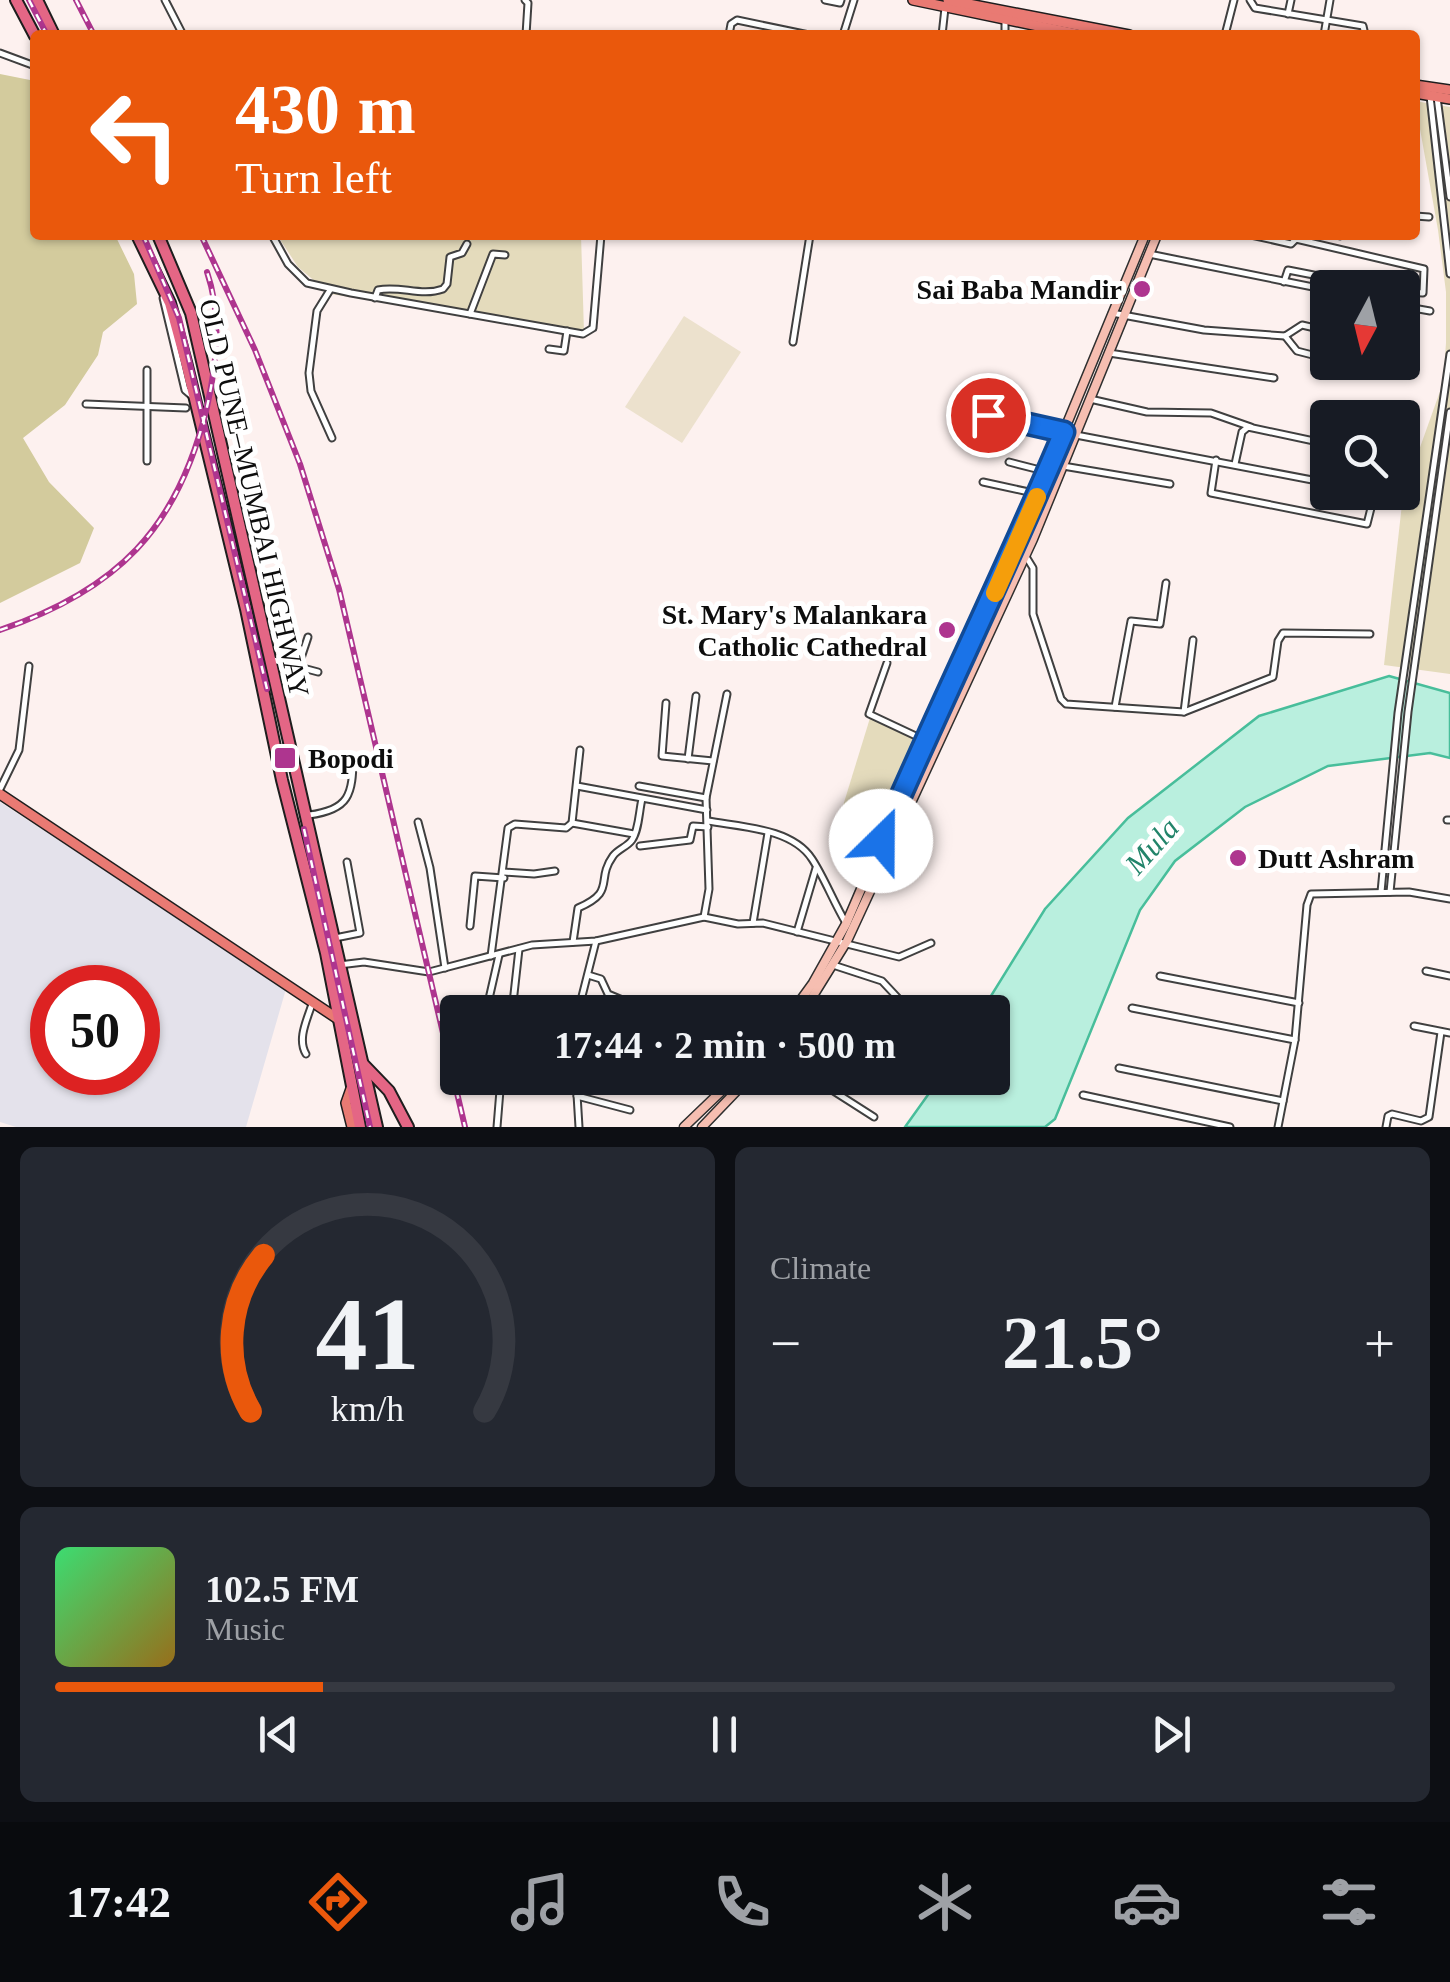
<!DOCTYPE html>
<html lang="en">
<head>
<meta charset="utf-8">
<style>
  :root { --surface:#171b24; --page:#242831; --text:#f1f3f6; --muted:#9ea1a6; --line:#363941; --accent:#ea580c }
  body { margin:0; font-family:"Times New Roman",serif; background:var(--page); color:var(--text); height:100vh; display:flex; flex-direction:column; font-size:38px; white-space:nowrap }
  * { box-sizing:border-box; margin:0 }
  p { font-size:32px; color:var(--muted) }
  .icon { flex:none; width:55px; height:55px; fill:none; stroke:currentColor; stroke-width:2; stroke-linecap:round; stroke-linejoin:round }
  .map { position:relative; height:1127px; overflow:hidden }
  .details { display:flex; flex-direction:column; gap:20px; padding:20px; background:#0d0f14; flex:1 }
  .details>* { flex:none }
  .hud { position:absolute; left:30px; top:30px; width:1390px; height:210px; border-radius:10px; box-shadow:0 2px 8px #0004; background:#ea580c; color:#fff; overflow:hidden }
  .needle { width:65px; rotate:187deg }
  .tools { position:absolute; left:1310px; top:270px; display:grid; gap:20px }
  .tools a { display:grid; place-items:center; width:110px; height:110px; border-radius:10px; background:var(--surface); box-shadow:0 2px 8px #0004; font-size:50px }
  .speed { position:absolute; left:30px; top:965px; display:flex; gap:20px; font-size:50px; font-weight:700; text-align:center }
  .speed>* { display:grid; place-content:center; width:130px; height:130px; border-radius:50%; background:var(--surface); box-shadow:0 2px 8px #0004; line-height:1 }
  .speed .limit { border:15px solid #d22; background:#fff; color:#111 }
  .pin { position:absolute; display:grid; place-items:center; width:85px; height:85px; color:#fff; margin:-42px; border:5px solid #fff; border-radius:50%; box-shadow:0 2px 10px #0007 }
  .me { position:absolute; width:110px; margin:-55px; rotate:23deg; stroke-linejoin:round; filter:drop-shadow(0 0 8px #0008) }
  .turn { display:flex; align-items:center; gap:35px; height:210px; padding:0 40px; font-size:45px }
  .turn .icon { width:130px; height:130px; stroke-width:2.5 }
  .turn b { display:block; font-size:70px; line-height:85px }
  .big { font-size:75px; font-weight:700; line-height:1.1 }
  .details .widget { flex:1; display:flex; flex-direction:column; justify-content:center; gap:15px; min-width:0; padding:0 35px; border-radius:15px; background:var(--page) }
  .details .dial { align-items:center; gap:0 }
  .dial svg { height:260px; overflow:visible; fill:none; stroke:var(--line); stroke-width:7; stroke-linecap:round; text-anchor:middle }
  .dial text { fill:var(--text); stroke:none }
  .song { display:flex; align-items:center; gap:30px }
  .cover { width:120px; height:120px; border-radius:15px; background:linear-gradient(135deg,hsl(140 70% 55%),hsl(40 70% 35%)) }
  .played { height:10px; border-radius:5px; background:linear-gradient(90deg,var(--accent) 20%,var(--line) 20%) }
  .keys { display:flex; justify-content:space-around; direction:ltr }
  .heat { display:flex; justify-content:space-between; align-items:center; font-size:55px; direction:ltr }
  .details .tiles { flex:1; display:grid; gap:20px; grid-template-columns:1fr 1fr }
  .widget:last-child { grid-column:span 2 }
  .trip { position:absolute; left:440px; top:995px; width:570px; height:100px; border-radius:10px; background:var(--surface); box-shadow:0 2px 8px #0004; font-weight:700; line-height:100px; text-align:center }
  .dock { display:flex; height:160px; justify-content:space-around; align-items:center; background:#090b0e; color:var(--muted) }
  .dock .icon { width:70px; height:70px }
  .dock .current { color:var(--accent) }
  .dock b { font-size:45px; color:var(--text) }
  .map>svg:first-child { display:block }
  .industrial { fill:#e4e2eb; fill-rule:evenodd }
  .green { fill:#e4dbbc }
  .forest { fill:#d3cb9d }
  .pitch { fill:#ece1cd }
  .water { fill:#b9efde; stroke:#48be9b; stroke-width:2.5 }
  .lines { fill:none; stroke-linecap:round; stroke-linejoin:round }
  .street-casing { stroke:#404040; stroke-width:9 }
  .secondary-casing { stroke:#2f2f2f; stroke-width:11 }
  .primary-casing { stroke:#1e1e1e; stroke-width:12 }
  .highway-casing { stroke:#1e1e1e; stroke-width:14 }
  .street { stroke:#fff; stroke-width:5 }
  .secondary { stroke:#f6beb1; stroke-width:8 }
  .primary { stroke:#e97a73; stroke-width:9 }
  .highway { stroke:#e46685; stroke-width:10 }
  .rail-casing { stroke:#ae358f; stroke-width:6 }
  .rail { stroke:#fff; stroke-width:2.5; stroke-dasharray:8; stroke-linecap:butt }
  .route-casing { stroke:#114b97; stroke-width:25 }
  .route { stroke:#1a73e8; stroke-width:18 }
  .slow { stroke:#f59e0b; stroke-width:18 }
  .poi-dot { fill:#ae358f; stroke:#fff; stroke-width:4 }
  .labels { text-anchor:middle; stroke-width:10; stroke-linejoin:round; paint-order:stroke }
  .poi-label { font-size:28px; font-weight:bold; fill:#0d0d0d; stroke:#fff; text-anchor:end }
  .street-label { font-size:28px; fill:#0d0d0d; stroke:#fff }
  .water-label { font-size:30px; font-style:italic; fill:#22846a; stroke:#fff }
</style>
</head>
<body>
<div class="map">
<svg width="1450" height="1127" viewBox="0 0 1450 1127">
  <rect width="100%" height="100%" fill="#fdf1ef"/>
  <path class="industrial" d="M0,802L286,989L246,1127H16L0,1122ZM52,988H138V1072H52Z"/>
  <g class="green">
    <polygon points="1415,101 1450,107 1450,674 1384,665 1403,495 1443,383 1446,343 1446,292 1438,230"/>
    <polygon points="277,235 581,235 584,332 330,294 298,267"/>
    <polygon points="870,718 920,742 873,851 834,835"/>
  </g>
  <polygon class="forest" points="0,74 35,81 35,235 115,235 134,274 137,304 103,332 98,355 65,405 23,438 49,482 94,528 80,563 0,603"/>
  <polygon class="pitch" points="684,316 741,352 682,443 625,407"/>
  <polygon class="water" points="1389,676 1450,693 1450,758 1430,753 1328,766 1245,807 1175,861 1140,910 1055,1119 1045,1127 905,1127 940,1078 992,1078 992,1012 981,1012 1045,909 1128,818 1259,716"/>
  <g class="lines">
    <g class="street-casing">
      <g id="street">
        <polyline points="165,0 183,35"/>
        <polyline points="525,0 528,3 526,35"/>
        <polyline points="825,0 840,3 841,0"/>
        <polyline points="1250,0 1255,8 1363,26 1365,35"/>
        <polyline points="1288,14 1291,0"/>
        <polyline points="1005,20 1005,35"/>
        <polyline points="729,35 731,24 737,20 809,35"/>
        <polyline points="843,35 854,0"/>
        <polyline points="942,35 945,8"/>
        <polyline points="1225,35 1234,0"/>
        <polyline points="1324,35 1330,0"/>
        <polyline points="0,53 35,66"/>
        <polyline points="1430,96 1450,274"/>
        <polyline points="1437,97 1450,197"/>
        <polyline points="1415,216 1429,217"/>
        <polyline points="272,235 288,264 307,283 351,293 583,334 593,328 601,235"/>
        <polyline points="1251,235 1291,244 1296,239 1424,269 1423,293 1402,292"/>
        <polyline points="1336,235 1340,236"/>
        <polyline points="1149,254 1328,290"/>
        <polyline points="1284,282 1288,270 1380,288"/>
        <polyline points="330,290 317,311 309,373 311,391 332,438"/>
        <polyline points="163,298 185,390 192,396"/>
        <path d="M375,298L378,290C400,285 421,297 443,289L447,284L450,257L462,253L467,244"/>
        <polyline points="1402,306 1430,311"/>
        <polyline points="1112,313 1204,330 1285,336 1302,325 1328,331"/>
        <polyline points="470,314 493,254 505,255"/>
        <polyline points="1285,336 1297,351 1328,359"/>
        <polyline points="793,342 810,235"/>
        <polyline points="549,349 564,351 567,331"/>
        <polyline points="1109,353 1274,378"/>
        <polyline points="1342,362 1392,374 1398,362"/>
        <polyline points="147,370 147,461"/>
        <polyline points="1090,399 1147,412 1211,413 1251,427"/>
        <polyline points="86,404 186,408"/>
        <polyline points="988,415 1076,435 1328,483"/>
        <polyline points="1216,460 1211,493 1367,524 1375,492"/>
        <polyline points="1009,462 1048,472"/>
        <polyline points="1235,464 1242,432 1248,427 1328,444"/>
        <polyline points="1063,466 1170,484"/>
        <polyline points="983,482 1038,494"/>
        <polyline points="1014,550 1025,555 1033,568 1033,614 1061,699 1066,704 1184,712 1273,677 1278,641 1283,633 1370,634"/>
        <polyline points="273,660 318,672"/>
        <polyline points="887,663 869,714 935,745"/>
        <polyline points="298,667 308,637"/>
        <polyline points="666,703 662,756 713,761"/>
        <polyline points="1115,707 1131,621 1160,624 1166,583"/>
        <polyline points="1184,712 1193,640"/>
        <polyline points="580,750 572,823 634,834"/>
        <polyline points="688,759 696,696"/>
        <polyline points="577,786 707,810"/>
        <polyline points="639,786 706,798"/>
        <polyline points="0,789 19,750 29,666"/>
        <path d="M309,815C349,810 353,795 353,756"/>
        <polyline points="1447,820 1450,820"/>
        <path d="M708,821C741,827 792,828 812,859C824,877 834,903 846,923"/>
        <polyline points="418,822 430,868 445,968"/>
        <polyline points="640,846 690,840 693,826 708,827"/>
        <polyline points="504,872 534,874 555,871"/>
        <polyline points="1381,892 1398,713 1450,354"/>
        <polyline points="1390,892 1408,712 1450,412"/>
        <polyline points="704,917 709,889 706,798 727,694"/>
        <polyline points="753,923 768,833"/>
        <polyline points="470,926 475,876 504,878"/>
        <polyline points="797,932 816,868"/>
        <polyline points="335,938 360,933 347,862"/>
        <path d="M573,942L578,908C617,891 595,881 613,856C618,849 627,847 632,840C639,830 639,811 642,799"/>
        <polyline points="491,956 508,828 515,824 566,828 572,823"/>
        <polyline points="339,965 364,962 429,972 532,945 596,941 704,917 738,924 763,923 899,957 931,943"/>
        <polyline points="833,965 882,981 911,1012"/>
        <polyline points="1426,971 1450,976"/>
        <polyline points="588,975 601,979 608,994 627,1002 639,1012"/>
        <polyline points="1160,976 1299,1003"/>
        <polyline points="1132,1008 1295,1040"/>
        <polyline points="486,1012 499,955"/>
        <polyline points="512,1012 519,949"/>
        <polyline points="578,1012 596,941"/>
        <polyline points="1414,1026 1450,1033"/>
        <path d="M306,1054C297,1039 307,1020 312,1004"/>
        <polyline points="1119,1068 1283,1101"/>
        <polyline points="576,1078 579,1127"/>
        <polyline points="813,1078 874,1117"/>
        <polyline points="1083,1095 1230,1127"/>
        <polyline points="577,1096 630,1110"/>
        <polyline points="497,1127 501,1078"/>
        <polyline points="1278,1127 1295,1040 1307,905 1311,894 1409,892 1450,899"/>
        <polyline points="1386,1127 1388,1116 1392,1114 1421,1121 1429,1117 1441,1032"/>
      </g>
    </g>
    <g class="secondary-casing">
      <g id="secondary">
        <polyline points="792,1012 813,983 846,924 925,740 1023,530 1145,235"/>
        <polyline points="803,1012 847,941 1033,539 1157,235"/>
        <polyline points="684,1127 735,1078"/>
        <polyline points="702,1127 749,1078"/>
      </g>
    </g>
    <g class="primary-casing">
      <g id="primary">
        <polyline points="913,0 1081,35"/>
        <polyline points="948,0 1129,35"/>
        <polyline points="1415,85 1450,90"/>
        <polyline points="1415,93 1450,99"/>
        <polyline points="0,794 341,1021 351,1021"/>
        <polyline points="352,1127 346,1103 352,1086"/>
      </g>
    </g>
    <g class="highway-casing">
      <g id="highway">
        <polyline points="16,0 35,36"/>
        <polyline points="37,0 54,35"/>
        <polyline points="137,235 170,303 186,362 246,609 282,780 326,953 360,1127"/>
        <polyline points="158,235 191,313 377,1127"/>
        <polyline points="362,1063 389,1091 408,1127"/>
      </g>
    </g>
    <use href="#street" class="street"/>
    <use href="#secondary" class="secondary"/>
    <use href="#primary" class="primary"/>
    <use href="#highway" class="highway"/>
    <g class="rail-casing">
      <g id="rail">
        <polyline points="29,0 47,35"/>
        <polyline points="76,0 94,35"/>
        <polyline points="143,235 179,318 267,689"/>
        <polyline points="201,235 255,350 300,464 339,589 465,1127"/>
        <path d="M0,630C117,590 178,529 207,407C217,362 222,316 207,272"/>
        <polyline points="304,829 370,1127"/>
      </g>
    </g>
    <use href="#rail" class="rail"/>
  </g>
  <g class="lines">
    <g class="route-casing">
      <path id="route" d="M881,841C940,704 1006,570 1064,432L988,415"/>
    </g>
    <use href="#route" class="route"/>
    <polyline class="slow" points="995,593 1037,497"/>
  </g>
  <g class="poi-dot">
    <circle cx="1142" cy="289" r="10"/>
    <circle cx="947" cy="630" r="10"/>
    <rect x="273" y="746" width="24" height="24" rx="5"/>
    <circle cx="1238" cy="858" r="10"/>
  </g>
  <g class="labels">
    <g class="poi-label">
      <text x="1122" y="299">Sai Baba Mandir</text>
      <text x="927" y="624">St. Mary's Malankara<tspan x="927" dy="32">Catholic Cathedral</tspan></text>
      <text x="308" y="768" text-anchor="start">Bopodi</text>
      <text x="1258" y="868" text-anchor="start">Dutt Ashram</text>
    </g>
    <g class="street-label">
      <text transform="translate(255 498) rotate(77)" y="10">OLD PUNE–MUMBAI HIGHWAY</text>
    </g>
    <g class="water-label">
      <text transform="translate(1152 846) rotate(-48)" y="10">Mula</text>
    </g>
  </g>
</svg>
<div class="tools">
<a><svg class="needle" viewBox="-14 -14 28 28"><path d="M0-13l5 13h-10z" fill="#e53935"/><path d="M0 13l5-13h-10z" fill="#9ea1a6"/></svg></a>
<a><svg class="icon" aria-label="search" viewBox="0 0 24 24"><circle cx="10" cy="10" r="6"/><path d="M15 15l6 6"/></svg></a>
</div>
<div class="speed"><div class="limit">50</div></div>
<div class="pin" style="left:988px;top:415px;background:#d93025"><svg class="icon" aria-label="arrive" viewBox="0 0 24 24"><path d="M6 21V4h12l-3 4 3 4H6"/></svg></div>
<svg class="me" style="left:881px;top:841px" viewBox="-20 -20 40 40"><circle r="19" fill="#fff"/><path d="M0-13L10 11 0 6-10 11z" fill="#1a73e8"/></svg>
<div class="trip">17:44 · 2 min · 500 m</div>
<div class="hud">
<div class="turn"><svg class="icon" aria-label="left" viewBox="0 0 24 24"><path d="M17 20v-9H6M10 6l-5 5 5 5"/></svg><div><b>430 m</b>Turn left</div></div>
</div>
</div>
<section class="details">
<div class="tiles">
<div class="widget dial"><svg viewBox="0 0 100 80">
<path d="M14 69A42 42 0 1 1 86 69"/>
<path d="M14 69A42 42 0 0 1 18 21" stroke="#ea580c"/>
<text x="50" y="56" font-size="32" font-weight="700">41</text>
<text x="50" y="72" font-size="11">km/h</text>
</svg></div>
<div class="widget"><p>Climate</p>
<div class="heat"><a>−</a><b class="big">21.5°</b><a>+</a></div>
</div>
<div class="widget">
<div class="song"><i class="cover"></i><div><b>102.5 FM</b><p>Music</p></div></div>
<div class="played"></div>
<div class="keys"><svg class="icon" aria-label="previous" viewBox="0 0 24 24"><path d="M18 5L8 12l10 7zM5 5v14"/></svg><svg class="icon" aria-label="pause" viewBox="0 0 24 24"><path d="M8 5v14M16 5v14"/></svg><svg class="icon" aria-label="next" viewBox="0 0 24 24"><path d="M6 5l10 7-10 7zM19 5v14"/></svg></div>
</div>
</div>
</section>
<nav class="dock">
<b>17:42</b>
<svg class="icon current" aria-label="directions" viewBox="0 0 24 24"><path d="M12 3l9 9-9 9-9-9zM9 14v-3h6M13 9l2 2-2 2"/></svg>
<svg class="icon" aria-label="music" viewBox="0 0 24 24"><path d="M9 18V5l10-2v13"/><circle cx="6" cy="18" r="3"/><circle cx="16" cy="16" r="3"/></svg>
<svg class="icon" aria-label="phone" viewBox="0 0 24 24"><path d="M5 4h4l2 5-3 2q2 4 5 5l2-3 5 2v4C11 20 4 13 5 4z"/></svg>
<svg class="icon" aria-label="climate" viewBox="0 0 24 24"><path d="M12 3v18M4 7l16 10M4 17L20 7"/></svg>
<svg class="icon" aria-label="car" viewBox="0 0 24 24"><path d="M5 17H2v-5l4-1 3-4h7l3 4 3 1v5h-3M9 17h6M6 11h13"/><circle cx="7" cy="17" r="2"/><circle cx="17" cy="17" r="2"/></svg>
<svg class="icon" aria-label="filters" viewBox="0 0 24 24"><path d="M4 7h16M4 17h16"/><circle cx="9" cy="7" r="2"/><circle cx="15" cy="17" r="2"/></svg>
</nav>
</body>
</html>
